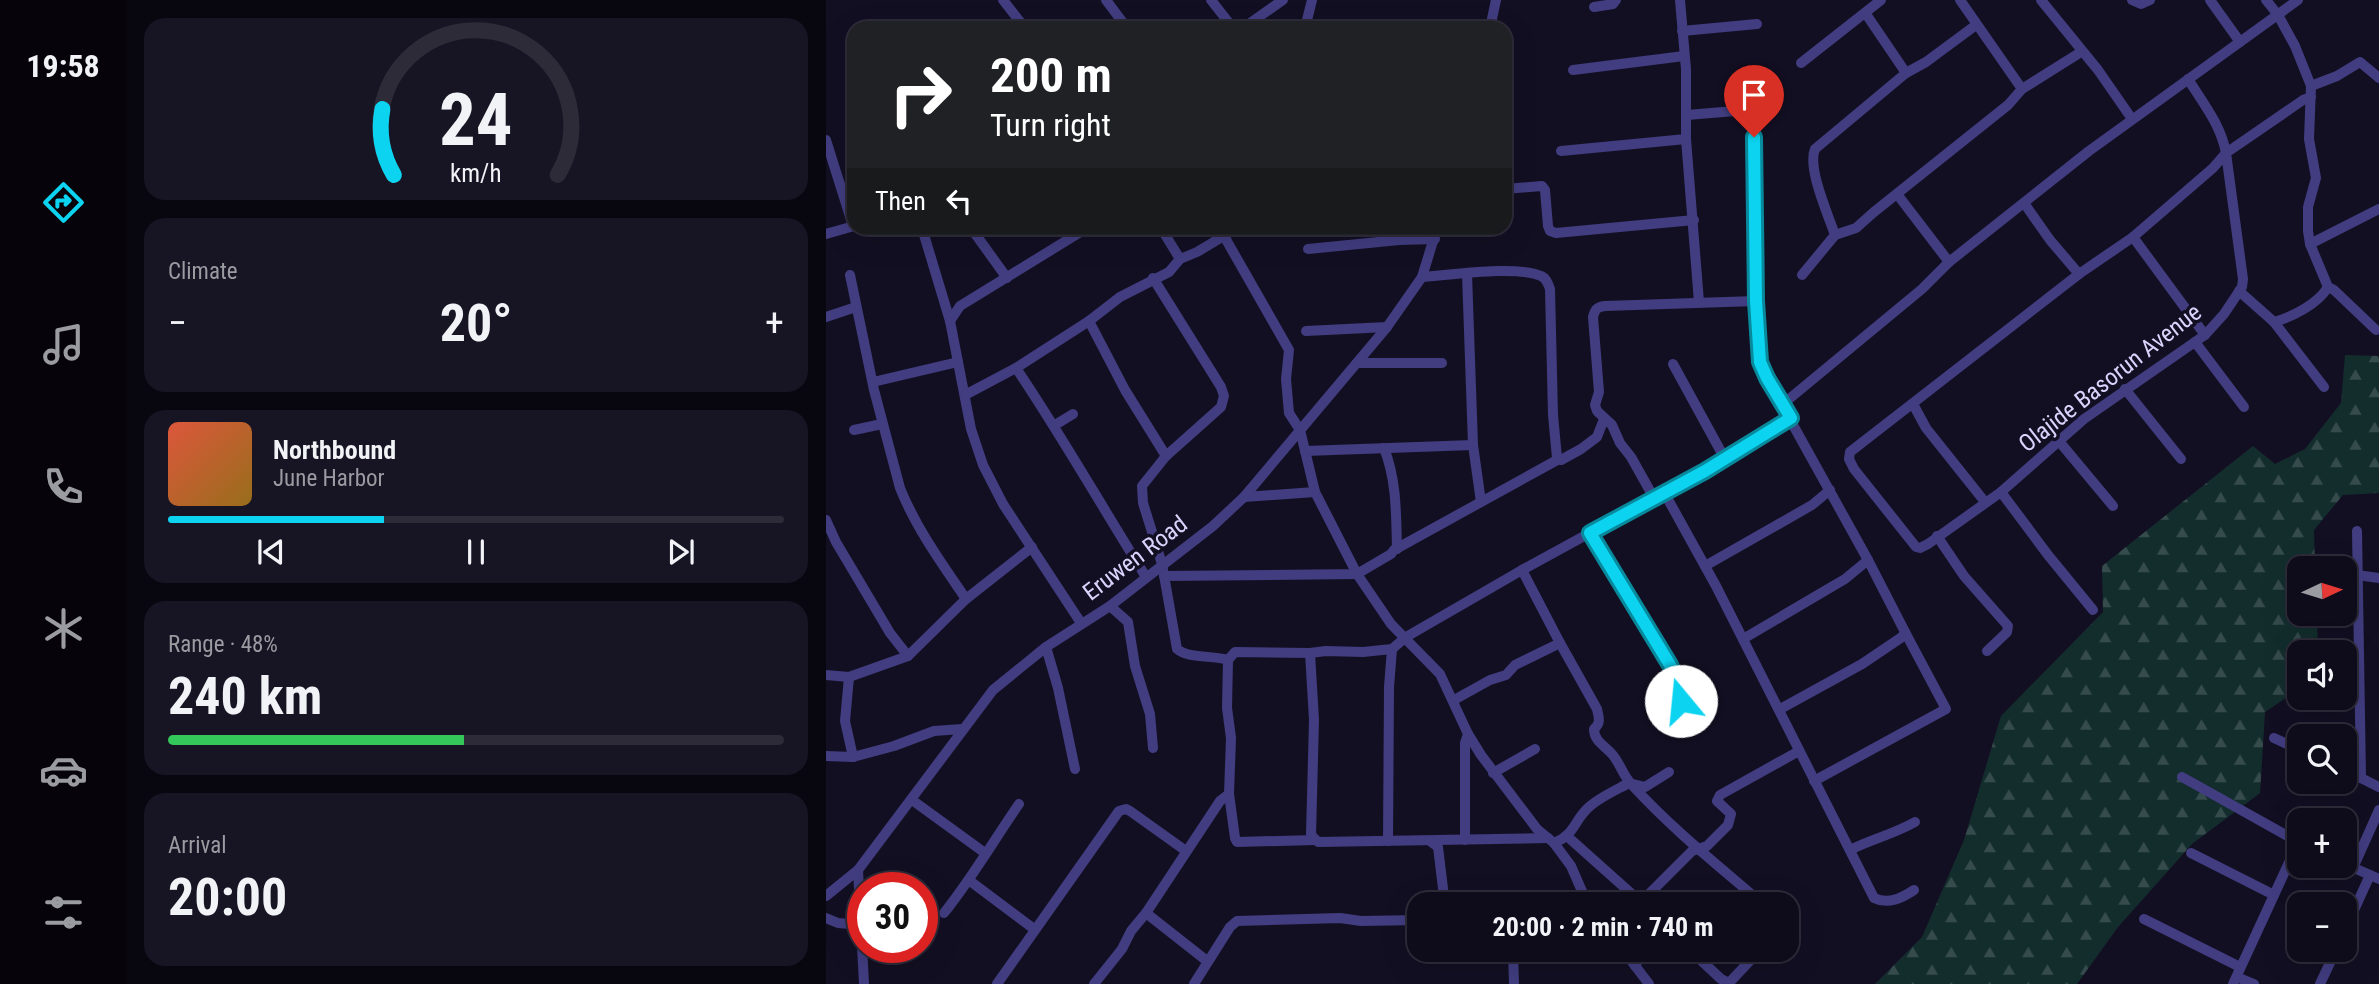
<!DOCTYPE html>
<html lang="en">
<head>
<meta charset="utf-8">
<style>
  :root { --surface:#0e0b1a; --page:#171423; --text:#f1f3f6; --muted:#9b9ba2; --line:#2e2b39; --accent:#0cd3f0 }
  body { margin:0; font-family:"Roboto Condensed",sans-serif; background:var(--page); color:var(--text); height:100vh; display:flex; flex-direction:column; font-size:26px; white-space:nowrap }
  * { box-sizing:border-box; margin:0 }
  p { font-size:23px; color:var(--muted) }
  .icon { flex:none; width:38px; height:38px; fill:none; stroke:currentColor; stroke-width:2; stroke-linecap:round; stroke-linejoin:round }
  .map { position:relative; flex:1; overflow:hidden }
  .drawer { display:flex; flex-direction:column; gap:18px; padding:18px; background:#08060e; width:700px }
  .drawer>* { flex:none }
  .top-card { position:absolute; left:21px; top:21px; width:665px; height:214px; border-radius:21px; box-shadow:0 7px 28px #0002,0 0 0 2px var(--line); background:#202124; color:#fff; overflow:hidden }
  .needle { width:46px; rotate:86deg }
  .fabs { position:absolute; left:1461px; top:556px; display:grid; gap:14px }
  .fabs a { display:grid; place-items:center; width:70px; height:70px; border-radius:14px; background:var(--surface); box-shadow:0 7px 28px #0002,0 0 0 2px var(--line); font-size:35px }
  .speed { position:absolute; left:21px; top:872px; display:flex; gap:14px; font-size:35px; font-weight:700; text-align:center }
  .speed>* { display:grid; place-content:center; width:91px; height:91px; border-radius:50%; background:var(--surface); box-shadow:0 7px 28px #0002,0 0 0 2px var(--line); line-height:1 }
  .speed .limit { border:10px solid #d22; background:#fff; color:#111 }
  .pin { position:absolute; display:grid; place-items:center; width:60px; height:60px; color:#fff; margin:-72px -30px; border-radius:50% 50% 50% 0; rotate:-45deg; box-shadow:0 0 7px #0007 }
  .pin .icon { rotate:45deg }
  .me { position:absolute; width:77px; margin:-38px; rotate:343deg; stroke-linejoin:round; filter:drop-shadow(0 0 5px #0008) }
  .turn { display:flex; align-items:center; gap:24px; height:147px; padding:0 28px; font-size:32px }
  .turn .icon { width:91px; height:91px; stroke-width:2.5 }
  .turn b { display:block; font-size:49px; line-height:60px }
  .then { display:flex; align-items:center; height:66px; padding:0 28px; background:#0003; gap:14px; font-size:26px }
  .big { font-size:52px; font-weight:700; line-height:1.1 }
  .drawer .card { flex:1; display:flex; flex-direction:column; justify-content:center; gap:10px; min-width:0; padding:0 24px; border-radius:21px; background:var(--page) }
  .drawer .dial { align-items:center; gap:0 }
  .dial svg { height:182px; overflow:visible; fill:none; stroke:var(--line); stroke-width:7; stroke-linecap:round; text-anchor:middle }
  .dial text { fill:var(--text); stroke:none }
  .song { display:flex; align-items:center; gap:21px }
  .cover { width:84px; height:84px; border-radius:10px; background:linear-gradient(135deg,hsl(10 70% 55%),hsl(40 70% 35%)) }
  .played { height:7px; border-radius:4px; background:linear-gradient(90deg,var(--accent) 35%,var(--line) 35%) }
  .keys { display:flex; justify-content:space-around; direction:ltr }
  .heat { display:flex; justify-content:space-between; align-items:center; font-size:38px; direction:ltr }
  .charge { height:10px; border-radius:5px; background:linear-gradient(90deg,#34c759 48%,var(--line) 0) }
  .trip { position:absolute; left:581px; top:892px; width:392px; height:70px; border-radius:21px; background:var(--surface); box-shadow:0 7px 28px #0002,0 0 0 2px var(--line); font-weight:700; line-height:70px; text-align:center }
  main { display:flex; flex:1; min-height:0 }
  .dock { display:flex; flex-direction:column; width:126px; justify-content:space-around; align-items:center; background:#06040a; color:var(--muted) }
  .dock .icon { width:49px; height:49px }
  .dock .active { color:var(--accent) }
  .dock b { font-size:32px; color:var(--text) }
  .map>svg:first-child { display:block }
  .forest { fill:url(#forest-firs) }
  .lines { fill:none; stroke-linecap:round; stroke-linejoin:round }
  .minor { stroke:#413d80; stroke-width:10 }
  .route-casing { stroke:#08899c; stroke-width:18 }
  .route { stroke:#0cd3f0; stroke-width:12 }
  .labels { text-anchor:middle; stroke-width:7; stroke-linejoin:round; paint-order:stroke }
  .street-label { font-size:24px; fill:#dad4fd; stroke:#130f23 }
</style>
</head>
<body>
<main>
<nav class="dock">
<b>19:58</b>
<svg class="icon active" aria-label="directions" viewBox="0 0 24 24"><path d="M12 3l9 9-9 9-9-9zM9 14v-3h6M13 9l2 2-2 2"/></svg>
<svg class="icon" aria-label="music" viewBox="0 0 24 24"><path d="M9 18V5l10-2v13"/><circle cx="6" cy="18" r="3"/><circle cx="16" cy="16" r="3"/></svg>
<svg class="icon" aria-label="phone" viewBox="0 0 24 24"><path d="M5 4h4l2 5-3 2q2 4 5 5l2-3 5 2v4C11 20 4 13 5 4z"/></svg>
<svg class="icon" aria-label="climate" viewBox="0 0 24 24"><path d="M12 3v18M4 7l16 10M4 17L20 7"/></svg>
<svg class="icon" aria-label="car" viewBox="0 0 24 24"><path d="M5 17H2v-5l4-1 3-4h7l3 4 3 1v5h-3M9 17h6M6 11h13"/><circle cx="7" cy="17" r="2"/><circle cx="17" cy="17" r="2"/></svg>
<svg class="icon" aria-label="filters" viewBox="0 0 24 24"><path d="M4 7h16M4 17h16"/><circle cx="9" cy="7" r="2"/><circle cx="15" cy="17" r="2"/></svg>
</nav>
<section class="drawer">
<div class="card dial"><svg viewBox="0 0 100 80">
<path d="M14 69A42 42 0 1 1 86 69"/>
<path d="M14 69A42 42 0 0 1 9 40" stroke="#0cd3f0"/>
<text x="50" y="56" font-size="32" font-weight="700">24</text>
<text x="50" y="72" font-size="11">km/h</text>
</svg></div>
<div class="card"><p>Climate</p>
<div class="heat"><a>−</a><b class="big">20°</b><a>+</a></div>
</div>
<div class="card">
<div class="song"><i class="cover"></i><div><b>Northbound</b><p>June Harbor</p></div></div>
<div class="played"></div>
<div class="keys"><svg class="icon" aria-label="previous" viewBox="0 0 24 24"><path d="M18 5L8 12l10 7zM5 5v14"/></svg><svg class="icon" aria-label="pause" viewBox="0 0 24 24"><path d="M8 5v14M16 5v14"/></svg><svg class="icon" aria-label="next" viewBox="0 0 24 24"><path d="M6 5l10 7-10 7zM19 5v14"/></svg></div>
</div>
<div class="card"><p>Range · 48%</p><b class="big">240 km</b><div class="charge"></div></div>
<div class="card"><p>Arrival</p><b class="big">20:00</b></div>
</section>
<div class="map">
<svg width="1553" height="984" viewBox="0 0 1553 984">
  <defs>
    <pattern id="forest-firs" width="22" height="20" patternUnits="userSpaceOnUse" patternTransform="scale(1.75)"><rect width="22" height="20" fill="#132d2d"/><path d="M5 1l3.5 6h-7zM16 11l3.5 6h-7z" fill="#354b4c"/></pattern>
  </defs>
  <rect width="100%" height="100%" fill="#130f23"/>
  <polygon class="forest" points="1519,355 1553,356 1553,493 1517,495 1488,530 1489,569 1474,569 1474,614 1491,614 1492,653 1474,653 1473,689 1439,712 1434,793 1366,844 1292,927 1251,984 1049,984 1096,937 1138,840 1175,716 1277,612 1276,566 1427,446 1449,464 1479,449 1515,403"/>
  <g class="lines">
    <g class="minor">
      <polyline points="177,0 199,28"/>
      <polyline points="280,0 301,28"/>
      <polyline points="385,0 407,28"/>
      <polyline points="854,0 860,69 860,139 873,302"/>
      <polyline points="1134,0 1196,89"/>
      <polyline points="1215,0 1272,70 1306,119"/>
      <polyline points="1306,0 1315,4 1324,0"/>
      <polyline points="1384,0 1414,42"/>
      <polyline points="1440,0 1452,15 1469,46 1485,86 1483,139 1490,178 1482,207 1482,231 1484,244 1502,287 1508,290 1550,330"/>
      <polyline points="768,7 787,4 790,0"/>
      <polyline points="99,25 101,28"/>
      <polyline points="417,28 457,0"/>
      <polyline points="479,28 486,0"/>
      <polyline points="664,28 670,0"/>
      <polyline points="856,31 931,24"/>
      <polyline points="975,63 1055,0"/>
      <polyline points="747,70 858,56"/>
      <polyline points="1080,73 1100,62 1150,25"/>
      <path d="M1362,79C1377,103 1395,125 1400,153L1417,279L1416,287L1398,314L1379,335L1258,419L1175,492L1102,544L1094,548L1090,547L1028,469L1023,459L1024,452L1253,274L1307,237L1387,168L1400,153L1477,100L1485,97"/>
      <polyline points="1485,86 1511,76 1534,62 1553,78"/>
      <polyline points="861,115 921,110 927,113 930,301 934,362 941,378 1042,560 1079,632 1076,637 1036,664 954,709"/>
      <polyline points="0,140 27,226"/>
      <polyline points="735,151 860,139"/>
      <polyline points="679,189 716,186 719,190 722,226 724,231 730,233 868,220"/>
      <polyline points="1071,194 1123,262"/>
      <polyline points="1198,203 1224,240 1253,274"/>
      <polyline points="96,228 124,321 145,429 157,465 177,504 255,623"/>
      <polyline points="145,228 181,278"/>
      <polyline points="335,228 354,259"/>
      <polyline points="0,234 28,226"/>
      <polyline points="1009,235 1030,228 1048,212 1182,105 1196,89 1255,52"/>
      <polyline points="398,236 463,350 460,379 463,413 474,430 489,492 531,574 565,624 614,674 642,734 655,755 711,829 728,843 745,866 762,905"/>
      <polyline points="1307,237 1379,335"/>
      <polyline points="1484,244 1553,209"/>
      <polyline points="482,249 573,240 609,239"/>
      <polyline points="641,274 647,445 655,502"/>
      <path d="M24,275L48,390L74,488C90,528 116,564 140,599"/>
      <path d="M976,275L1009,235C1002,214 981,168 989,149L1080,73L1040,14"/>
      <path d="M596,277C625,275 690,265 715,276C720,278 722,283 724,289L727,415L731,458L735,460L755,449L771,437L778,419"/>
      <path d="M327,278L395,387L398,396L395,407L340,456L316,486L317,503L336,564L351,649C363,659 387,655 402,660"/>
      <path d="M1413,291L1448,322C1466,317 1492,304 1502,287"/>
      <polyline points="0,317 30,307"/>
      <polyline points="124,321 134,306 261,228"/>
      <polyline points="263,321 299,390 340,456"/>
      <polyline points="1448,322 1498,387"/>
      <polyline points="480,331 561,327"/>
      <polyline points="1369,342 1418,407"/>
      <polyline points="531,363 616,363"/>
      <polyline points="847,364 899,459"/>
      <path d="M190,368C236,436 276,507 320,577"/>
      <polyline points="47,382 132,362"/>
      <polyline points="1299,389 1355,459"/>
      <polyline points="139,395 190,368 263,321 294,297 343,272 354,259 371,252 411,228"/>
      <polyline points="957,404 1096,289 1123,262 1263,151 1472,0"/>
      <polyline points="1087,404 1100,428 1159,502"/>
      <polyline points="229,425 247,414"/>
      <polyline points="28,430 56,424"/>
      <polyline points="1232,440 1287,506"/>
      <path d="M558,448C571,481 570,515 571,549"/>
      <polyline points="479,451 647,445"/>
      <polyline points="1175,492 1222,555 1267,610"/>
      <path d="M839,494L890,586L1048,898C1062,905 1076,898 1088,890"/>
      <polyline points="418,497 489,492"/>
      <path d="M828,498L805,457L794,443L786,425L771,411L769,405L773,392L767,317C769,309 771,307 779,306L930,301"/>
      <polyline points="0,520 10,542 64,633 82,656"/>
      <polyline points="1531,531 1535,778"/>
      <polyline points="764,533 851,679 856,715"/>
      <polyline points="1111,536 1138,576 1182,626 1181,632 1161,651"/>
      <polyline points="879,566 986,505 1004,490"/>
      <path d="M696,570L734,643L771,709C773,718 775,723 768,729C768,741 778,745 786,754C794,763 797,776 806,785C846,829 893,866 938,905"/>
      <polyline points="1531,575 1553,578"/>
      <polyline points="338,576 531,574 565,554 568,550 733,459"/>
      <polyline points="284,606 302,622 309,666 324,714 327,748"/>
      <polyline points="917,639 1019,579 1042,560"/>
      <polyline points="220,647 232,688 249,769"/>
      <polyline points="484,653 488,720 485,835 492,842 722,838"/>
      <polyline points="0,675 23,677 82,656 140,599 206,547"/>
      <polyline points="23,677 19,721 27,757"/>
      <polyline points="628,700 664,680 680,675 689,665 734,643"/>
      <polyline points="1448,738 1474,750"/>
      <polyline points="0,756 27,757 68,746 108,731 136,729"/>
      <polyline points="1519,770 1553,787"/>
      <polyline points="667,773 709,749"/>
      <polyline points="1356,777 1474,843"/>
      <polyline points="988,781 1120,709 1079,632"/>
      <polyline points="403,794 409,838 411,842 489,840"/>
      <polyline points="86,800 159,853"/>
      <polyline points="742,837 817,904"/>
      <polyline points="639,840 639,743 642,734"/>
      <polyline points="562,841 563,687 566,649"/>
      <polyline points="604,841 612,847 619,905"/>
      <path d="M728,843C749,835 748,820 763,807C774,797 790,790 803,783L819,787L843,772"/>
      <path d="M1024,850C1046,839 1068,834 1089,822"/>
      <polyline points="1365,853 1448,895"/>
      <polyline points="1519,864 1553,879"/>
      <polyline points="1527,868 1553,810"/>
      <polyline points="32,870 38,984"/>
      <polyline points="144,881 208,929"/>
      <polyline points="0,896 32,870 167,690 220,647 284,606 387,526 418,497 561,327 596,277 611,228"/>
      <polyline points="813,900 822,895 866,851 881,846 902,825 905,814 891,801 894,795 973,751"/>
      <path d="M118,913C146,878 168,840 193,804"/>
      <polyline points="320,913 381,961"/>
      <polyline points="0,918 12,923 36,925"/>
      <polyline points="1318,919 1414,967"/>
      <polyline points="1519,930 1544,875"/>
      <polyline points="687,950 688,984"/>
      <polyline points="797,950 823,984"/>
      <polyline points="864,950 895,979 903,983 934,950"/>
      <polyline points="809,966 813,959 827,950"/>
      <polyline points="1411,977 1428,984"/>
      <polyline points="171,984 293,811 300,809 304,811 360,851"/>
      <polyline points="268,984 296,949 305,931 320,913 394,801 403,794 405,738 401,708 402,660 409,652 484,653 500,651 537,652 566,649 580,637 696,570 899,459 965,418"/>
      <polyline points="368,984 404,927 411,921 514,918 535,921 593,920"/>
      <polyline points="1407,984 1472,843"/>
      <polyline points="1494,984 1510,950"/>
    </g>
  </g>
  <g class="lines">
    <g class="route-casing">
      <polyline id="route" points="855,701 851,680 844,665 764,533 879,471 965,418 941,378 934,362 930,301 928,137"/>
    </g>
    <use href="#route" class="route"/>
  </g>
  <g class="labels">
    <g class="street-label">
      <text transform="translate(1284 378) rotate(-38)" y="8">Olajide Basorun Avenue</text>
      <text transform="translate(309 558) rotate(-37)" y="8">Eruwen Road</text>
    </g>
  </g>
</svg>
<div class="fabs">
<a><svg class="needle" viewBox="-14 -14 28 28"><path d="M0-13l5 13h-10z" fill="#e53935"/><path d="M0 13l5-13h-10z" fill="#9b9ba2"/></svg></a>
<a><svg class="icon" aria-label="sound" viewBox="0 0 24 24"><path d="M4 9h4l5-4v14l-5-4H4zM17 9q2 3 0 6"/></svg></a>
<a><svg class="icon" aria-label="search" viewBox="0 0 24 24"><circle cx="10" cy="10" r="6"/><path d="M15 15l6 6"/></svg></a>
<a>+</a>
<a>−</a>
</div>
<div class="speed"><div class="limit">30</div></div>
<div class="pin" style="left:928px;top:137px;background:#d93025"><svg class="icon" aria-label="arrive" viewBox="0 0 24 24"><path d="M6 21V4h12l-3 4 3 4H6"/></svg></div>
<svg class="me" style="left:855px;top:701px" viewBox="-20 -20 40 40"><circle r="19" fill="#fff"/><path d="M0-13L10 11 0 6-10 11z" fill="#0cd3f0"/></svg>
<div class="trip">20:00 · 2 min · 740 m</div>
<div class="top-card">
<div class="turn"><svg class="icon" aria-label="right" viewBox="0 0 24 24"><path d="M7 20v-9h11M14 6l5 5-5 5"/></svg><div><b>200 m</b>Turn right</div></div>
<div class="then">Then<svg class="icon" aria-label="left" viewBox="0 0 24 24"><path d="M17 20v-9H6M10 6l-5 5 5 5"/></svg></div>
</div>
</div>
</main>
</body>
</html>
